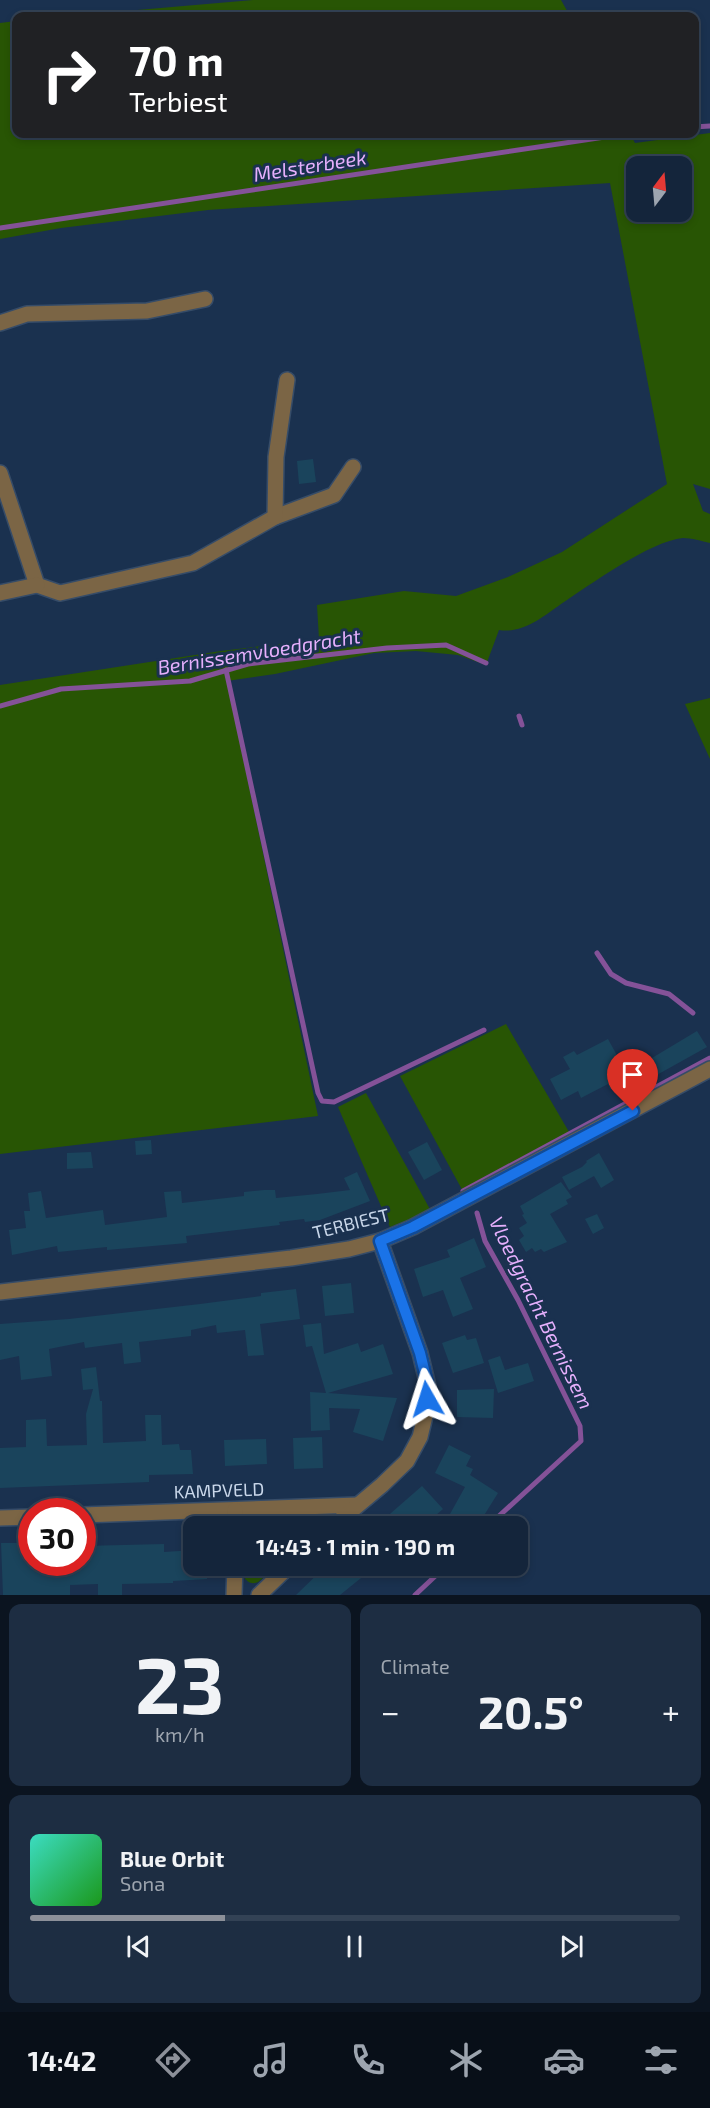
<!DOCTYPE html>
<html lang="en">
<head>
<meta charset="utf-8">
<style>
  :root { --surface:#14253b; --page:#1d2d42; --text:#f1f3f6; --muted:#9da5af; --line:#334255; --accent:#8c9099 }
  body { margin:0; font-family:"Exo 2",sans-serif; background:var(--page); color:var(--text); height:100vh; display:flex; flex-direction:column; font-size:22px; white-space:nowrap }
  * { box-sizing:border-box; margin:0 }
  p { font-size:20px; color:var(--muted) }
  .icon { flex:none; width:33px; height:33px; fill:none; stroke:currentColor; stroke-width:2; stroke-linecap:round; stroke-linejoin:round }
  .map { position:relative; height:1595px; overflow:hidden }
  .side { display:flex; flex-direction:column; gap:9px; padding:9px; background:#0b1420; flex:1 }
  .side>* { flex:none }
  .banner { position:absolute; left:12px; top:12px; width:687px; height:126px; border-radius:12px; box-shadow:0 3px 9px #0003,0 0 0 2px var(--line); background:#202124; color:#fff; overflow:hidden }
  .needle { width:39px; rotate:16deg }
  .controls { position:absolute; left:626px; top:156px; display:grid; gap:12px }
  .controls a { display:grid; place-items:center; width:66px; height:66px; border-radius:12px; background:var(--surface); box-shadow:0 3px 9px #0003,0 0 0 2px var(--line); font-size:30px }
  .speed { position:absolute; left:18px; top:1498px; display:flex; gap:12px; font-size:30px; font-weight:700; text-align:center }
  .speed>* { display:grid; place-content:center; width:78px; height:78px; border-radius:50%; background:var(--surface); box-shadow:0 3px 9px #0003,0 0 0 2px var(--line); line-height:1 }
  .speed .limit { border:9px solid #d22; background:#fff; color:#111 }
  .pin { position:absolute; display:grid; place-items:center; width:51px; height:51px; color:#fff; margin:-62px -26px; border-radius:50% 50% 50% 0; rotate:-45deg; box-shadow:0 0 6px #0007 }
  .pin .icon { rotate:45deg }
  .me { position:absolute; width:66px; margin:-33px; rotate:354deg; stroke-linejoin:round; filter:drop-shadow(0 0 4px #0008) }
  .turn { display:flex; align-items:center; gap:21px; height:126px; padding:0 18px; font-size:27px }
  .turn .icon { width:78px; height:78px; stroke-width:2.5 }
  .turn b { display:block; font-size:42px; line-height:51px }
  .big { font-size:45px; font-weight:700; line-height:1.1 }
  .side .card { flex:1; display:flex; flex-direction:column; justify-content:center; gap:9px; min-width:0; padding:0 21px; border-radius:12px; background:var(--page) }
  .side .dial { align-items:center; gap:0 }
  .dial b { font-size:78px; line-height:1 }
  .song { display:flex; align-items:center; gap:18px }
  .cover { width:72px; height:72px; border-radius:9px; background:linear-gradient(135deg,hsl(170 70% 55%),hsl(120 70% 35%)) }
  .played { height:6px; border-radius:3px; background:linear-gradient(90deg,var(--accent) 30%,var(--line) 30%) }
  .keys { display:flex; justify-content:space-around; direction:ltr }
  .heat { display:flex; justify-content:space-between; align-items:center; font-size:33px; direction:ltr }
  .side .tiles { flex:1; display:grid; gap:9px; grid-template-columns:1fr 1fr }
  .card:last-child { grid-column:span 2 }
  .trip { position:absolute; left:183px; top:1516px; width:345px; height:60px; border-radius:12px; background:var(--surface); box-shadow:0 3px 9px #0003,0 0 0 2px var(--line); font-weight:700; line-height:60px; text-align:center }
  .tabs { display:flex; height:96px; justify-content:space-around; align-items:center; background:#080f18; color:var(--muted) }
  .tabs .icon { width:42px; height:42px }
  .tabs .current { color:var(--accent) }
  .tabs b { font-size:27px; color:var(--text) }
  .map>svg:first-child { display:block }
  .green { fill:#285504; fill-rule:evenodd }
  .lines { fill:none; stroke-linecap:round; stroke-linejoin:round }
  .stream { stroke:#845298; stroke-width:5 }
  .building { fill:#1a445c }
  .minor-casing { stroke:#364c68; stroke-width:18 }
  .minor { stroke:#7b6545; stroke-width:15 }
  .route-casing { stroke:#114b97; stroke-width:15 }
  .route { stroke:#1a73e8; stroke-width:10 }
  .labels { text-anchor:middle; stroke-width:6; stroke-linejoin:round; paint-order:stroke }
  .street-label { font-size:18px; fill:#c9d7ea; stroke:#1a314f }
  .water-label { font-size:20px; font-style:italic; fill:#e6b0fd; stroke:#1a314f }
</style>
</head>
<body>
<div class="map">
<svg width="710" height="1595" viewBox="0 0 710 1595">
  <rect width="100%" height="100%" fill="#1a314f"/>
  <g class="green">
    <polygon points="253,0 561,0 570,16 68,16"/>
    <path d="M16,21V134H630L635,143L710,133V489L693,484L703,511L710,514V543C702,541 691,538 683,538C650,541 590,585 561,604C543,617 522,634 499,630L486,665L458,655L416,651L374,653L275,674L227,681L318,1116L0,1154V685L221,651L319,639L317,605L404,591L456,596L508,577L562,552L667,484L610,183L208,210L61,228L0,239V23ZM681,166V212H636V166Z"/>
    <polygon points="710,698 710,759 685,704"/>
    <polygon points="506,1024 572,1137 465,1195 400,1076"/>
    <polygon points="366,1093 431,1211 390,1227 338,1107"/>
    <path d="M311,1514L319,1520V1527H248C260,1509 291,1515 311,1514Z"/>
    <path d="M243,1566H278L258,1582C252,1585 247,1582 244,1577Z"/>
  </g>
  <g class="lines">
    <g class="stream">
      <polyline points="694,127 710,126"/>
      <polyline points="0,228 625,134"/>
      <polyline points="226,670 318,1093 322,1101 334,1102 484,1030"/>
      <polyline points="0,706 61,689 190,681 248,664 387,648 446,645 486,663"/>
      <polyline points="519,716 522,725"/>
      <polyline points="597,953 611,974 626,983 669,994 693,1013"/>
      <polyline points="463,1191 710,1058"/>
      <polyline points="477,1213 485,1241 518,1300 580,1426 581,1441 487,1527"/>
      <polyline points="415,1595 446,1566"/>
    </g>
  </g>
  <g class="building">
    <polygon points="313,459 316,482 299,484 297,461"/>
    <polygon points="697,1031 707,1047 655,1076 647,1061"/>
    <polygon points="608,1039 619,1059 626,1056 636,1077 610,1089 608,1084 581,1098 578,1091 561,1100 550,1079 570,1069 563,1057 574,1051 577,1055"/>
    <polygon points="151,1140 152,1154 136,1155 135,1141"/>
    <polygon points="427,1142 442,1170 424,1180 408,1152"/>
    <polygon points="91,1152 93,1168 67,1169 67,1153"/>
    <polygon points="599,1153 614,1180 601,1188 594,1176 569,1190 562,1177 582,1167 587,1162 586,1161"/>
    <polygon points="357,1172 370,1201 320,1220 305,1222 304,1219 279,1222 280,1225 186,1236 187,1243 107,1250 107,1247 58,1252 57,1246 12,1255 9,1230 26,1228 24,1211 30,1211 28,1193 41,1191 46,1218 103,1210 105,1225 167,1217 164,1192 181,1191 182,1203 244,1196 244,1192 264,1190 275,1190 276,1198 317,1194 350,1190 344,1178"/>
    <polygon points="561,1182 572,1197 566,1200 568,1204 550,1214 567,1242 544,1252 541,1249 535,1252 532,1248 526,1252 519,1240 524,1236 519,1228 527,1223 522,1215 524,1214 520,1206"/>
    <polygon points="597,1214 604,1228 593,1234 585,1219"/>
    <polygon points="474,1238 486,1267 460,1278 473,1309 453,1317 443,1290 423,1297 414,1269 450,1257 447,1250"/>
    <polygon points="351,1283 354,1313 325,1316 322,1286"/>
    <polygon points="296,1289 300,1319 260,1324 264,1355 248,1356 245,1330 217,1333 216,1325 191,1330 191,1336 139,1342 141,1362 124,1364 122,1343 85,1348 84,1342 49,1349 52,1376 21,1380 19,1356 0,1360 0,1324 69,1319 200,1304 261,1296 261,1293"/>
    <polygon points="321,1323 324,1354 358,1343 361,1352 383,1344 393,1374 328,1393 397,1398 383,1441 353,1432 360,1409 329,1408 330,1430 311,1431 310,1392 326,1393 312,1346 306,1347 303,1325"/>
    <polygon points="465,1335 467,1340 476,1338 484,1363 453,1373 442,1343"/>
    <polygon points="500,1356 505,1370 528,1363 534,1381 498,1393 488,1360"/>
    <polygon points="96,1367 100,1401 102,1401 103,1443 146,1441 145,1415 161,1415 162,1445 179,1444 180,1450 191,1450 193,1474 149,1475 149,1482 0,1488 0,1448 26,1447 26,1420 46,1419 47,1446 87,1445 86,1414 93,1389 83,1390 81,1369"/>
    <polygon points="494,1389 493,1418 457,1417 457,1390"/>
    <polygon points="322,1437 323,1468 294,1469 293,1438"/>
    <polygon points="266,1439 267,1464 225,1466 224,1440"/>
    <polygon points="449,1445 471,1456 466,1466 473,1469 470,1475 498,1493 483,1517 480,1514 468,1527 450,1514 465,1487 435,1473"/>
    <polygon points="422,1486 443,1509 422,1527 375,1527"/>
    <polygon points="1,1543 32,1543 32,1563 82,1563 82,1546 164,1544 164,1552 194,1550 194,1566 207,1566 207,1579 173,1581 173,1583 122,1584 122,1595 98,1595 98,1584 70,1585 70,1595 3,1595"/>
    <polygon points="326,1566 351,1566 361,1578 340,1595 296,1595"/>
  </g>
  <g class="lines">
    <g class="minor-casing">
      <g id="minor">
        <polyline points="0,323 27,314 147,311 205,299"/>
        <polyline points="0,473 37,585 60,593 193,563 275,517 334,495 353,467"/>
        <polyline points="275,517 276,457 287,380"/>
        <polyline points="0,593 37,585"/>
        <polyline points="0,1292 291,1258 349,1249 380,1241 413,1227 710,1069"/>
        <polyline points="82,1515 357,1505"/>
        <polyline points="0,1518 32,1517"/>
        <polyline points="235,1527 235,1510"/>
        <polyline points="332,1527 382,1485 407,1461 420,1437 426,1412 428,1386 420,1353 380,1241"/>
        <polyline points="234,1595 235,1566"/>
        <polyline points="259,1595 289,1566"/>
      </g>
    </g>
    <use href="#minor" class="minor"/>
  </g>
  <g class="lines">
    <g class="route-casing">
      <polyline id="route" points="427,1399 428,1386 420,1353 380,1241 413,1227 633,1111"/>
    </g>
    <use href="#route" class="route"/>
  </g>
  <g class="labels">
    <g class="street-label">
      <text transform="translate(351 1224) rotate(-14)" y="6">TERBIEST</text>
      <text transform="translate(219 1491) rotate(-2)" y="6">KAMPVELD</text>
    </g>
    <g class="water-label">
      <text transform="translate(310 166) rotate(-9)" y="7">Melsterbeek</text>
      <text transform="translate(259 652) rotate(-9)" y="7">Bernissemvloedgracht</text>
      <text transform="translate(541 1313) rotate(64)" y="7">Vloedgracht Bernissem</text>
    </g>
  </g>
</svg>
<div class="controls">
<a><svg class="needle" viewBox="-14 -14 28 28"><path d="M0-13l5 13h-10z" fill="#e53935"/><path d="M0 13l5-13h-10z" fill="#9da5af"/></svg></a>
</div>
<div class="speed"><div class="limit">30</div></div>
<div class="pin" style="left:633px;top:1111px;background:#d93025"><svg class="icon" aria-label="arrive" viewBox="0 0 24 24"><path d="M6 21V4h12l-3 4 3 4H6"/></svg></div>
<svg class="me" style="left:427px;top:1399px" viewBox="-20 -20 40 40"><path d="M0-17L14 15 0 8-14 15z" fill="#1a73e8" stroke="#fff" stroke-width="4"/></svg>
<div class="trip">14:43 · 1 min · 190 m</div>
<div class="banner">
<div class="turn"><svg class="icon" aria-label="right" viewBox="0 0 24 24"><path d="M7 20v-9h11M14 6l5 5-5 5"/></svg><div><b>70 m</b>Terbiest</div></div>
</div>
</div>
<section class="side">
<div class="tiles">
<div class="card dial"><b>23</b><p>km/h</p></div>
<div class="card"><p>Climate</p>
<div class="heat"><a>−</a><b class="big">20.5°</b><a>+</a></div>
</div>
<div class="card">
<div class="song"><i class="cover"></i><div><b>Blue Orbit</b><p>Sona</p></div></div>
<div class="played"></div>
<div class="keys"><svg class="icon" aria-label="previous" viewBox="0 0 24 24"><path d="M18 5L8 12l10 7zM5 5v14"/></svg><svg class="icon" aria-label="pause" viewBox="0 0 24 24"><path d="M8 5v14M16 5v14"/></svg><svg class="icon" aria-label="next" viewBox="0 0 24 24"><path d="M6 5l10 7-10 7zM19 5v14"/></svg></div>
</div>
</div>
</section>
<nav class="tabs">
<b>14:42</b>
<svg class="icon current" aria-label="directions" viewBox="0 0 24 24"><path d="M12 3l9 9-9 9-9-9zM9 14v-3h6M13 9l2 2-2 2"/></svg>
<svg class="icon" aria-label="music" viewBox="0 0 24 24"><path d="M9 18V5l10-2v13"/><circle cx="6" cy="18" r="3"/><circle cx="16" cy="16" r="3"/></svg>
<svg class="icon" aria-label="phone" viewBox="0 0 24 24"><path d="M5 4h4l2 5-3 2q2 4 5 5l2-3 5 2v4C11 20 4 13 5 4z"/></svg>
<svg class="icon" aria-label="climate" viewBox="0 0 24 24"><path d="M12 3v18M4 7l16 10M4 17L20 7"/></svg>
<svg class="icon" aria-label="car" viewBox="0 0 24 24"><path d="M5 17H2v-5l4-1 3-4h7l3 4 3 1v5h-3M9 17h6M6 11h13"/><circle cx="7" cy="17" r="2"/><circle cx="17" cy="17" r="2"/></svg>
<svg class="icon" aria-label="filters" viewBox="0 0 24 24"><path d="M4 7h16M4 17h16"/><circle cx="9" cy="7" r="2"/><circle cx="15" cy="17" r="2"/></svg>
</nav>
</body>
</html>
